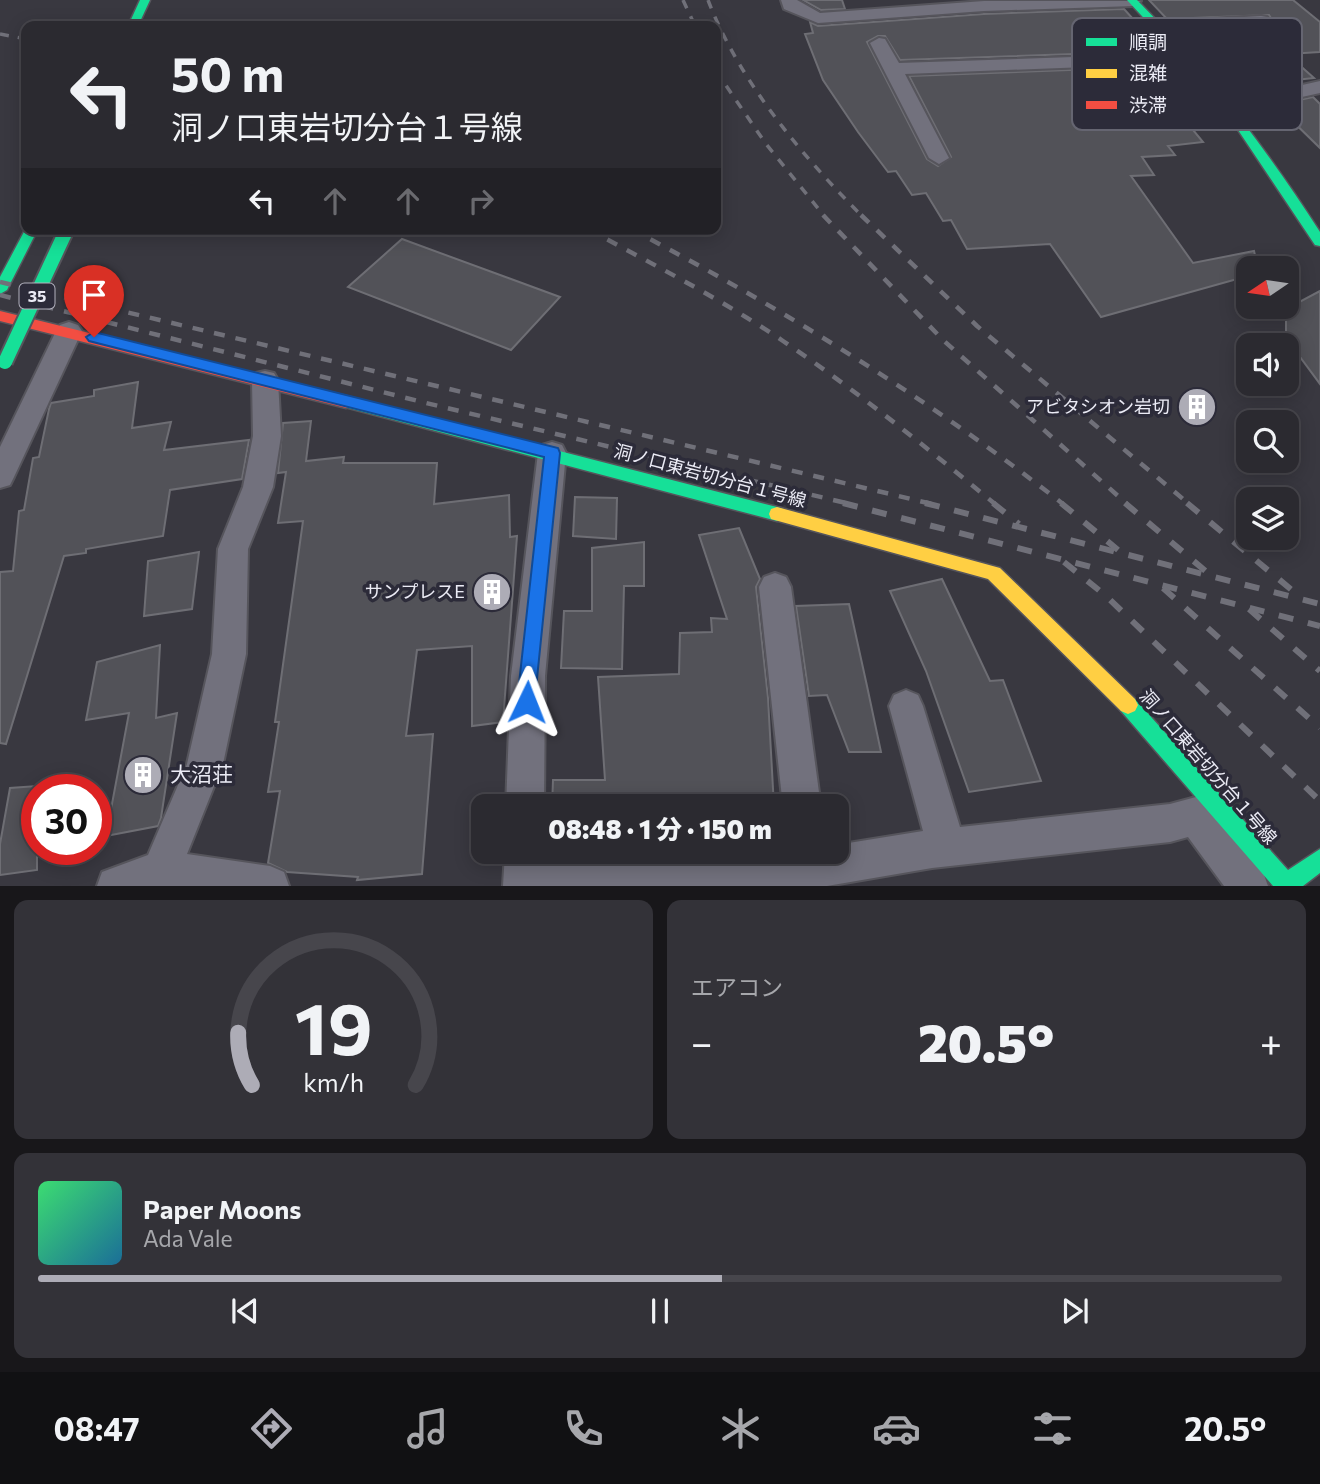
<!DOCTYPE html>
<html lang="ja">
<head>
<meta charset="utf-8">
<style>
  :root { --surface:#2b2a30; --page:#333238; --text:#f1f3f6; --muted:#a6a7ab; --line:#47464c; --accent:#adacb6 }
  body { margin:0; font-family:Commissioner,"Noto Sans JP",sans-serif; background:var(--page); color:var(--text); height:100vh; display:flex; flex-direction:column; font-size:26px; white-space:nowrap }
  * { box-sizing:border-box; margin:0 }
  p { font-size:23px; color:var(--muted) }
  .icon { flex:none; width:38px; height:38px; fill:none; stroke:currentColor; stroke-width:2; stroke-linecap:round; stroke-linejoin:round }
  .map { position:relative; height:886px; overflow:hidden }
  .side { display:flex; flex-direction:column; gap:14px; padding:14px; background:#18171a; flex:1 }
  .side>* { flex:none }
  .banner { position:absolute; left:21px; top:21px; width:700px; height:214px; border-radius:14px; box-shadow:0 4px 18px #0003,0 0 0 2px var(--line); background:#2b2a30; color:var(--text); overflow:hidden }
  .needle { width:46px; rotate:257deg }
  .controls { position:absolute; left:1236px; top:256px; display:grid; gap:14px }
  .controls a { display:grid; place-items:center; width:63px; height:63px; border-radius:14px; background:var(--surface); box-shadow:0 4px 18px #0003,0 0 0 2px var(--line); font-size:35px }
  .speed { position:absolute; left:21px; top:774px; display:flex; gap:14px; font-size:35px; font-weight:700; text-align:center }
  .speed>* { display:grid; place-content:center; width:91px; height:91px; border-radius:50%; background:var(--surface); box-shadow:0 4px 18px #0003,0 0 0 2px var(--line); line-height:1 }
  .speed .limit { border:10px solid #d22; background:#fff; color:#111 }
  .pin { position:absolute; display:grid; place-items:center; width:60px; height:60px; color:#fff; margin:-72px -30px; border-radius:50% 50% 50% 0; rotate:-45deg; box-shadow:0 0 7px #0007 }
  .pin .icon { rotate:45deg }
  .me { position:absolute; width:77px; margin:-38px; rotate:2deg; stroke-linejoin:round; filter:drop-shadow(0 0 5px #0008) }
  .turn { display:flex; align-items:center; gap:24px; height:147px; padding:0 35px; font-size:32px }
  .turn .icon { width:91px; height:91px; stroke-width:2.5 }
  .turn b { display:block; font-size:49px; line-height:60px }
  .lanes { display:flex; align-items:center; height:66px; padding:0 35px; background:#0003; justify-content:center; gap:35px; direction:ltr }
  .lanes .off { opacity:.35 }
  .big { font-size:52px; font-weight:800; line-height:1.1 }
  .side .tile { flex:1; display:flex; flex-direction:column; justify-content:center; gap:10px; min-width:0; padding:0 24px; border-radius:14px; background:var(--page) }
  .side .dial { align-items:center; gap:0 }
  .dial svg { height:182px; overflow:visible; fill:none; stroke:var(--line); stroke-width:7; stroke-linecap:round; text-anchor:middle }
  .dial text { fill:var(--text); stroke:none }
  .song { display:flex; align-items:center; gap:21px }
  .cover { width:84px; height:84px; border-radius:10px; background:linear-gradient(135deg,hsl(140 70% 55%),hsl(200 70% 35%)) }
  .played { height:7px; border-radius:4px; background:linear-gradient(90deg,var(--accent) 55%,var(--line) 55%) }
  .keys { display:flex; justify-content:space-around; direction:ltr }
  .heat { display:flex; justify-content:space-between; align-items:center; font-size:38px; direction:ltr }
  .side .tiles { flex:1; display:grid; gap:14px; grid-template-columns:1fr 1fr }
  .tile:last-child { grid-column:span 2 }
  .trip { position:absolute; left:471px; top:794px; width:378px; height:70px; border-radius:14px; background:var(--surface); box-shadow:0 4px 18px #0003,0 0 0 2px var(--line); font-weight:800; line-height:70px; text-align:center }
  .tab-bar { display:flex; height:112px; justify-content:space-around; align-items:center; background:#111113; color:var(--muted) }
  .tab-bar .icon { width:49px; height:49px }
  .tab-bar .selected { color:var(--accent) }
  .tab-bar b { font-size:32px; color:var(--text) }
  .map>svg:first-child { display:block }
  .building { fill:#525258; stroke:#6e6e74; stroke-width:2 }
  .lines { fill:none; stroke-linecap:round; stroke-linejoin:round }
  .street-casing { stroke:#56555c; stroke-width:4 }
  .fast-casing { stroke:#56555c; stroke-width:3 }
  .slow-casing { stroke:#56555c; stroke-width:3 }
  .jam-casing { stroke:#56555c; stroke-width:3 }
  .street { fill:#72717d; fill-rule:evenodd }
  .fast { fill:#16e098; fill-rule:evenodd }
  .slow { fill:#ffcf43; fill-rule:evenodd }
  .jam { fill:#f24e42; fill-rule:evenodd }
  .rail-far2 { stroke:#707079; stroke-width:3.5; stroke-dasharray:9 9; stroke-linecap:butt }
  .rail-far1 { stroke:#707079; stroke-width:4.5; stroke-dasharray:11 11; stroke-linecap:butt }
  .rail { stroke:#707079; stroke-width:6; stroke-dasharray:15 15; stroke-linecap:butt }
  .fast-bridge-casing { stroke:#56555c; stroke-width:18; stroke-linecap:butt }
  .fast-bridge { stroke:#16e098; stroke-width:14 }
  .route { fill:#1a73e8; stroke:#114b97; stroke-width:2 }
  .labels { text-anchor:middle; stroke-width:7; stroke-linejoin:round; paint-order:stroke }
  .shield { fill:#2c2b39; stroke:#b2b1bd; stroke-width:2 }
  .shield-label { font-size:16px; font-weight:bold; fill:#ebebf5 }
  .poi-label { font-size:18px; fill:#ebebf5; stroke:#2c2b39; text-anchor:end }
  .street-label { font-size:18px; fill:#ebebf5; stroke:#2c2b39 }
  .near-poi-label { font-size:21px; fill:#ebebf5; stroke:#2c2b39; text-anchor:start }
  .key { fill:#2c2b39; stroke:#656571; stroke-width:2 }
  .key-label { font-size:19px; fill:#ebebf5 }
</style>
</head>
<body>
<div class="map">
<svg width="1320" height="886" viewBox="0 0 1320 886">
  <rect width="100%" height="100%" fill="#393840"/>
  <g class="building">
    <polygon points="803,0 842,0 845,9 821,10"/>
    <polygon points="1149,0 1293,0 1320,22 1320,52 1287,54 1314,78 1295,80 1298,83 1238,97 1181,33 1267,28 1273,21 1269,15 1167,19"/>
    <polygon points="1124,9 1162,51 900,60 885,36 878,36 867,42 927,159 938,166 951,157 909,76 1176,66 1210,105 1174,107 1203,142 1168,146 1175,155 1142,157 1154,175 1131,176 1193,263 1254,251 1258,268 1248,268 1248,276 1101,317 1050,244 967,249 951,220 943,221 926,193 912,195 896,171 888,172 858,132 823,80 805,34 813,33 810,22 818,26 984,14"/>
    <polygon points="1313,97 1320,104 1320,148 1276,105"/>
    <polygon points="402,239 560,297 511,350 348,287"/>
    <polygon points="1320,291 1320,384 1286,338 1286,309"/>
    <polygon points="138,382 132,428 171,422 164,450 249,440 242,479 170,490 163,536 86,549 86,553 64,556 6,744 0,743 0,572 13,571 19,511 24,510 33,458 39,457 49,409 51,403 94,396 94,390"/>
    <polygon points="311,421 306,461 344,457 343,463 437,463 434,504 509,495 510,537 517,536 503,722 472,726 472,646 417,650 406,736 433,734 422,874 357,880 358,877 287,872 268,863 280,791 268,792 279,722 275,722 303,521 278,523 286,472 278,473 283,423"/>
    <polygon points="575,497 617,498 616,539 573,536"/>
    <polygon points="739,528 760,579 756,587 768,698 774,807 552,807 553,780 605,780 598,677 679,674 680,633 712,632 711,618 727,619 699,535"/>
    <polygon points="644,542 644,586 624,586 622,669 561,668 564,611 592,611 592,548"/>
    <polygon points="199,552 192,609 144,616 148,561"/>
    <polygon points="942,579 990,681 1003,680 1041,781 969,792 926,671 890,591"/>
    <polygon points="849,604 867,686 881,752 849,752 827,695 809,696 796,606"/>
    <polygon points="160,645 156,718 177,713 161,818 158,826 106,836 129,713 86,720 97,662"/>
    <polygon points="37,786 37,870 0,875 0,844 10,788"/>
    <polygon points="550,852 617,852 617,861 549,863"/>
  </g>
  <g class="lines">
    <g class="street-casing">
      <g id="street">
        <polygon points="781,0 797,0 820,13 984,1 1141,1 1133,6 984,11 818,23 784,9"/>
        <polygon points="1261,16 1267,17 1270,21 1267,25 1159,32 1150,27 1159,22"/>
        <polygon points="879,38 885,39 899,63 1189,53 1198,58 1189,63 905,74 949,158 939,164 929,158 870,43"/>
        <polygon points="1320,81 1320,93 1229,113 1219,107 1222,103"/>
        <polygon points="69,322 78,325 82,331 14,477 10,485 0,488 0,447 56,331 60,325"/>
        <polygon points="265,371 274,373 278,380 281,436 273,487 248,549 246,654 223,764 187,854 270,866 284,872 289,886 97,886 102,872 148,855 187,764 212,654 218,549 243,487 253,436 252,380 256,373"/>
        <polygon points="552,442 562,445 566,453 545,676 544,807 506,807 511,676 538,453 542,445"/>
        <polygon points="775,573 786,577 791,587 821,807 783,807 759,587 764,577"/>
        <polygon points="906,690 918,695 923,706 960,827 1170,804 1196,797 1209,803 1263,872 1268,886 1224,886 1188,837 1170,842 932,868 827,886 503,886 505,852 543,852 543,866 697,861 784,852 836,852 836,845 923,831 889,706 894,695"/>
      </g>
    </g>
    <g class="fast-casing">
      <g id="fast">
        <polygon points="140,0 150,0 138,26 128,26"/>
        <path d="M1127,0H1137C1207,71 1266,148 1320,232V246L1315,245L1230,118L1182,59Z"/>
        <polygon points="26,228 38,229 7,290 0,294 0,277"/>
        <polygon points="346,396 777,507 783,509 785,514 783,519 777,521 341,406 338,402 341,398"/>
        <polygon points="1128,696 1135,699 1288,870 1320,849 1320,873 1303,886 1273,886 1121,711 1118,705 1121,699"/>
      </g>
    </g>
    <g class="slow-casing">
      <polygon id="slow" points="777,507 1000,568 1135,699 1138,705 1135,711 1128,714 1121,711 988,579 771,519 769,514 771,509"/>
    </g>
    <g class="jam-casing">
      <polygon id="jam" points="0,311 346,396 354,402 346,408 0,321"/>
    </g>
    <use href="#street" class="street"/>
    <use href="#fast" class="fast"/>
    <use href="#slow" class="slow"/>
    <use href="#jam" class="jam"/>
    <g class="rail-far2">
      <polyline points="683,0 695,26"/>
      <path d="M708,0C739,81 802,156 863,217"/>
      <polyline points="0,34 26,39"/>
      <polyline points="716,71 766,144 825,217"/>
    </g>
    <g class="rail-far1">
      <polyline points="823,215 943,340 1127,504"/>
      <polyline points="861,215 977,326 1189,504"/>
      <path d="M588,229C654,265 721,299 783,341C857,391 927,448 995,504"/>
      <path d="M631,229C783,309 928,398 1063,504"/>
      <polyline points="0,282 932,504"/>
      <polyline points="0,295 426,403 850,504"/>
    </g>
    <g class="rail">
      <polyline points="843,503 1320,626"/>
      <polyline points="925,503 1320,604"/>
      <polyline points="993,503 1019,524"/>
      <polyline points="1061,503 1118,550"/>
      <polyline points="1125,503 1209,574"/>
      <polyline points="1187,503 1299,596"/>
      <polyline points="1064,562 1105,595 1320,801"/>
      <polyline points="1163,588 1320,728"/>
      <polyline points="1249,609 1320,671"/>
    </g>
    <g class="fast-bridge-casing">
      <polyline id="fast-bridge" points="5,362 67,229"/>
    </g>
    <use href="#fast-bridge" class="fast-bridge"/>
  </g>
  <polygon class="route" points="94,332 558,448 560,453 534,708 527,711 520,708 517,702 544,457 89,341 86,337"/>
  <defs>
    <g id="building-disc" transform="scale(2.0125)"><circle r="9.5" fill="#adacb6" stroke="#2c2b39"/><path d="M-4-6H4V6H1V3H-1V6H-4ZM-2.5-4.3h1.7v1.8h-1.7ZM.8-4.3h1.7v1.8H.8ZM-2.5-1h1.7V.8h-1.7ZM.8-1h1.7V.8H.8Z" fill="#fff"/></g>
  </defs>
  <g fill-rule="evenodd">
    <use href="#building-disc" x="1197" y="407"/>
    <use href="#building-disc" x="492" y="592"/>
    <use href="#building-disc" x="143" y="775"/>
  </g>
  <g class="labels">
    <rect class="shield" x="19.5" y="283.5" width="35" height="25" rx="5"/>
    <g class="shield-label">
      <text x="37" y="302">35</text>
    </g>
    <g class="poi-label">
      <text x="1170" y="413">アビタシオン岩切</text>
      <text x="465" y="598">サンプレスE</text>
    </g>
    <g class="street-label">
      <text transform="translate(710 476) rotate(15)" y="6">洞ノ口東岩切分台１号線</text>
      <text transform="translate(1208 767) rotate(49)" y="6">洞ノ口東岩切分台１号線</text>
    </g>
    <g class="near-poi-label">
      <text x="170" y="782">大沼荘</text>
    </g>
  </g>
  <rect x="1072" y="18" width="230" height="112" rx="10" class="key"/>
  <rect x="1086" y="38" width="31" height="8" fill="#16e098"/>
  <rect x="1086" y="69" width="31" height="9" fill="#ffcf43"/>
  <rect x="1086" y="101" width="31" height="8" fill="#f24e42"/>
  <g class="key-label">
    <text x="1129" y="49">順調</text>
    <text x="1129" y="80">混雑</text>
    <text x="1129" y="112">渋滞</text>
  </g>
</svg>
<div class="controls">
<a><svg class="needle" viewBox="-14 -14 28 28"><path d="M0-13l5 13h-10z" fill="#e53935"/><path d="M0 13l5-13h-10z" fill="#a6a7ab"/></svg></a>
<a><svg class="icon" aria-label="sound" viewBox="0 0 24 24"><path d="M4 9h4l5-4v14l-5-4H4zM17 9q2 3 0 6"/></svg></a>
<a><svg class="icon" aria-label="search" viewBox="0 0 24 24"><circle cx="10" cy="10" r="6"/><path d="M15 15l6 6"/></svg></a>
<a><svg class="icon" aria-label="layers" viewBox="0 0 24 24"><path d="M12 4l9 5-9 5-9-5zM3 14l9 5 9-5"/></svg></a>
</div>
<div class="speed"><div class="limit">30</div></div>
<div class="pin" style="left:94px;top:337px;background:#d93025"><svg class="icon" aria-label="arrive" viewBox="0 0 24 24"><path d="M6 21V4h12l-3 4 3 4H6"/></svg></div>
<svg class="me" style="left:527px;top:702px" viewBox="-20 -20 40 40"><path d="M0-17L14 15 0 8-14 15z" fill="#1a73e8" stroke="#fff" stroke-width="4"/></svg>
<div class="trip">08:48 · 1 分 · 150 m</div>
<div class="banner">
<div class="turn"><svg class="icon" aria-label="left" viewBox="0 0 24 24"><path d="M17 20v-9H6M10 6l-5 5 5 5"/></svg><div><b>50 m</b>洞ノ口東岩切分台１号線</div></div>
<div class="lanes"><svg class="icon" aria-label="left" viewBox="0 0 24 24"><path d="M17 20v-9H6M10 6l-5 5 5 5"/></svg><svg class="icon off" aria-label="ahead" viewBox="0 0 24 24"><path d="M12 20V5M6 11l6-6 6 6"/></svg><svg class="icon off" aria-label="ahead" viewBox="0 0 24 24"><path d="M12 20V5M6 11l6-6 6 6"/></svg><svg class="icon off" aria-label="right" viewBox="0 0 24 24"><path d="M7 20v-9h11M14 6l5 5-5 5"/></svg></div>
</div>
</div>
<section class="side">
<div class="tiles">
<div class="tile dial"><svg viewBox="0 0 100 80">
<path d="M14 69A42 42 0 1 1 86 69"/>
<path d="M14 69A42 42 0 0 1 8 46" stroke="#adacb6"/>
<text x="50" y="56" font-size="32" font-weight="700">19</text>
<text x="50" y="72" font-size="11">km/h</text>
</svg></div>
<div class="tile"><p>エアコン</p>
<div class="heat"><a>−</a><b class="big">20.5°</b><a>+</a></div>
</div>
<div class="tile">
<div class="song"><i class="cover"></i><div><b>Paper Moons</b><p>Ada Vale</p></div></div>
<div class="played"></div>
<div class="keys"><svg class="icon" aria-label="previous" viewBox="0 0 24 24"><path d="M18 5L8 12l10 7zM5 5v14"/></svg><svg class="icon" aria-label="pause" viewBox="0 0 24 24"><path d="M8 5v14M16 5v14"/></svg><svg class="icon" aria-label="next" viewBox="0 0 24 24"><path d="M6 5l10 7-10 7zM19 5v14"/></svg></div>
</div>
</div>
</section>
<nav class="tab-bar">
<b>08:47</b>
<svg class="icon selected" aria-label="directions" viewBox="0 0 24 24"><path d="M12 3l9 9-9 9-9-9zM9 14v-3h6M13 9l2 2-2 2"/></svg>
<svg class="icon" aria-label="music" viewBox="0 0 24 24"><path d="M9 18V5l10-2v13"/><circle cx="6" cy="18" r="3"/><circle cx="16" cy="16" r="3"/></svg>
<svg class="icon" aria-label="phone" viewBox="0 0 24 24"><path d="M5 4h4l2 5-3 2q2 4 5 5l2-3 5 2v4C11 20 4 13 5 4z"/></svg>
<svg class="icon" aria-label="climate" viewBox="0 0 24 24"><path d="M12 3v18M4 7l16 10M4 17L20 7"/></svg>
<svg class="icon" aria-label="car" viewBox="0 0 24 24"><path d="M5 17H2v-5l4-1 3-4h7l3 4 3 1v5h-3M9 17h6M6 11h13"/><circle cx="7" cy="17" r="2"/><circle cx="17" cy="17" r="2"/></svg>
<svg class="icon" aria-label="filters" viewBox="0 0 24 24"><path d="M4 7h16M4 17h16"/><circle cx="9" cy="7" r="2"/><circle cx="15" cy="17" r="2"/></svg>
<b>20.5°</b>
</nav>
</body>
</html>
